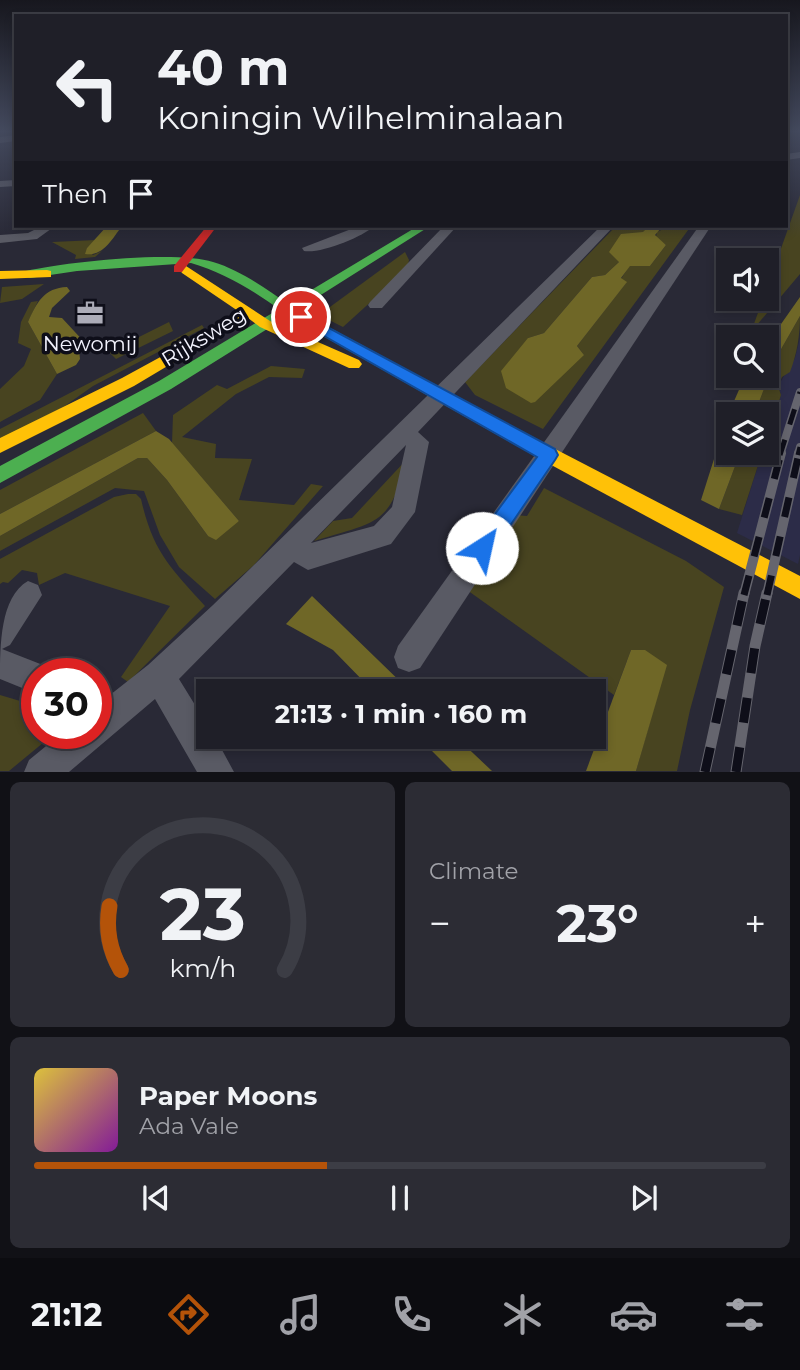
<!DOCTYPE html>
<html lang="en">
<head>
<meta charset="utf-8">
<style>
  :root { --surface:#1f1f28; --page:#2c2c34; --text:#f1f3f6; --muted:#a1a2a8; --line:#3c3d45; --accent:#b45309 }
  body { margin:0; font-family:Montserrat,sans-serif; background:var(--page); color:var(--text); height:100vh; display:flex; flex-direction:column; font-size:26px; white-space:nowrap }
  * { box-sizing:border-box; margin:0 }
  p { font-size:23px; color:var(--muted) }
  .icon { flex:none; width:38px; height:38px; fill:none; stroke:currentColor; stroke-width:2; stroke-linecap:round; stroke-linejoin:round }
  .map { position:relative; height:772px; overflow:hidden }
  .side { display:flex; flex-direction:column; gap:10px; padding:10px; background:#111116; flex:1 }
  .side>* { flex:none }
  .top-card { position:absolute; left:14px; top:14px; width:774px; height:214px; border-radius:0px; box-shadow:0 4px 10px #0003,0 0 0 2px var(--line); background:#1f1f28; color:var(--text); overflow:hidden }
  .controls { position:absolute; left:716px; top:248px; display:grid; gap:14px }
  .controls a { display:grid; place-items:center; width:63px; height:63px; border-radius:0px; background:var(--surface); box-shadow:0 4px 10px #0003,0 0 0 2px var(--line); font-size:35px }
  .speed { position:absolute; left:21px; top:658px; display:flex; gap:14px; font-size:35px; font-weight:700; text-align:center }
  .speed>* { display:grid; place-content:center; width:91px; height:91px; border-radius:50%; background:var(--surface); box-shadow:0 4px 10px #0003,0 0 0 2px var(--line); line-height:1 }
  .speed .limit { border:10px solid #d22; background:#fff; color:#111 }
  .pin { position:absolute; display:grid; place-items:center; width:60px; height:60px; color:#fff; margin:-30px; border:4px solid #fff; border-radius:50%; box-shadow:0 2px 7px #0007 }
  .me { position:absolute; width:77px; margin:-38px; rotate:35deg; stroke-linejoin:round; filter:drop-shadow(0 0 5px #0008) }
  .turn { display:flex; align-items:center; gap:24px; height:147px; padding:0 28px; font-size:32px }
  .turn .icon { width:91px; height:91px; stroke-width:2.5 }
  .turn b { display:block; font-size:49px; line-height:60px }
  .then { display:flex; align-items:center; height:66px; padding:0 28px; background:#0003; gap:14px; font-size:26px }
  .big { font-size:52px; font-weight:700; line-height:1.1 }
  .side .widget { flex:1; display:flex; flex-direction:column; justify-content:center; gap:10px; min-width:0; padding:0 24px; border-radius:10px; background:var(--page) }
  .side .dial { align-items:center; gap:0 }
  .dial svg { height:182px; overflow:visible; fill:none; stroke:var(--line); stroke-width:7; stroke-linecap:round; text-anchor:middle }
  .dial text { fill:var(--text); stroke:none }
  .song { display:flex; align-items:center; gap:21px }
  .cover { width:84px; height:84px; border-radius:10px; background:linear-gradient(135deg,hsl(50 70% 55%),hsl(290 70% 35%)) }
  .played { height:7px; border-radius:4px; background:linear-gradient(90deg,var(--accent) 40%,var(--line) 40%) }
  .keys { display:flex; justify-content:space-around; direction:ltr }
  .heat { display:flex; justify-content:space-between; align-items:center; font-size:38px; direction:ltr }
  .side .tiles { flex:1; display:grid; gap:10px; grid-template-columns:1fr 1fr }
  .widget:last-child { grid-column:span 2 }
  .trip { position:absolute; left:196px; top:679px; width:410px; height:70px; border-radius:0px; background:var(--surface); box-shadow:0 4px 10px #0003,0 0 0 2px var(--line); font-weight:700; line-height:70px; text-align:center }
  .tabs { display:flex; height:112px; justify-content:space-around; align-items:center; background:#0c0c10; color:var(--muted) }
  .tabs .icon { width:49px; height:49px }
  .tabs .on { color:var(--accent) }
  .tabs b { font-size:32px; color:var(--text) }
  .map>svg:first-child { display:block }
  .built { fill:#2c2c48 }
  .green { fill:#484420 }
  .water { fill:#6f6727 }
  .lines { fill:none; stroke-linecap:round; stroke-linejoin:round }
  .street { fill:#595a64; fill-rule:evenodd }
  .fast { fill:#4caf50; fill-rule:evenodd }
  .slow { fill:#ffc107; fill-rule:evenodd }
  .jam { fill:#c62828; fill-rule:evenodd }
  .rail-far2-casing { stroke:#65656e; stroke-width:8 }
  .rail-far1-casing { stroke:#65656e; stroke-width:10 }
  .rail-casing { stroke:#65656e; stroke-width:11 }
  .rail-far2 { stroke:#0e0e19; stroke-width:5; stroke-dasharray:16; stroke-linecap:butt }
  .rail-far1 { stroke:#0e0e19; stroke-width:7; stroke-dasharray:20; stroke-linecap:butt }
  .rail { stroke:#0e0e19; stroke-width:9; stroke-dasharray:25; stroke-linecap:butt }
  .route { fill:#1a73e8; stroke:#114b97; stroke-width:2 }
  .labels { text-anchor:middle; stroke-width:7; stroke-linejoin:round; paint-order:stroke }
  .street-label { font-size:21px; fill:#f3f3fe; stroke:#0e0e19 }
  .poi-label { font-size:21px; fill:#f3f3fe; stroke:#0e0e19 }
</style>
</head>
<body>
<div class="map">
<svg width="800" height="772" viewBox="0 0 800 772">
  <rect width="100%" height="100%" fill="#292936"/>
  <polygon class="built" points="800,338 800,555 798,564 737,533 762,453 766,453 767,439 781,395 778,386 795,358"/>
  <g class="green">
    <polygon points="800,195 800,274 751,332 763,299 766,299 767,288"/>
    <polygon points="616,226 649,226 619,262 605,275 592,277 544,333 528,338 584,355 577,346 626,283 621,279 630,265 650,266 666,245 656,237 657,232 670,226 691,226 543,429 475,395 465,382"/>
    <polygon points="96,240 87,248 93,255 102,251 95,257 75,259 76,255 52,242"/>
    <polygon points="405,252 409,260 407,269 343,327 319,315"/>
    <polygon points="44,284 22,299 0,303 2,287"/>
    <polygon points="38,301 28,322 57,374 40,400 0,422 0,389 24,366 31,349 18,343 21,322 31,302"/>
    <path d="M800,316C800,335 797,354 790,372L782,377L778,386L781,395L767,439L766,415H754L776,358Z"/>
    <polygon points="169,322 173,331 116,359 109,352"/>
    <polygon points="202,325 204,328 93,386 62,408 0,439 0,429"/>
    <polygon points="271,366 305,369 302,378 269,377 236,394 182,437 216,444 215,458 252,459 239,500 294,505 311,484 323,486 254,565 215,599 179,567 160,535 144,491 115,488 0,551 0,536 138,458 147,458 167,480 208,536 239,521 172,443 173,415 217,385 227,389"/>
    <polygon points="143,413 156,431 0,514 0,490"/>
    <polygon points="740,453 762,453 742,515 719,509"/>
    <path d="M408,458C389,527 378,521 314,541L333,521L352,518Z"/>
    <polygon points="544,488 686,561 724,587 690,710 677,771 636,771 666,665 631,650 614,695 467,590 513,515 527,516"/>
    <path d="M128,494H136L141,499C153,552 170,567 205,606L128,682L121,677L170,606L65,573L39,585L37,573L22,570L8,583L3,582L0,584V559L114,497Z"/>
    <polygon points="0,695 37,706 37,733 55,733 9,771 0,771"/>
  </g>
  <g class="water">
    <path d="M107,226H122C112,239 103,257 85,254L87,248Z"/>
    <polygon points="649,226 670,226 662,227 655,235 666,245 650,266 630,266 621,278 627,282 577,346 584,355 535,402 531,403 506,388 501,371 528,338 544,333 592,277 605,275 619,262 609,252 621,234 643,232"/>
    <path d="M67,287L70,291L52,308L49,317L62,318L87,345L79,350L80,359L76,365L57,374L28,322C37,302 44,288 67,287Z"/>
    <polygon points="800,297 800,316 776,358 754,415 728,415 745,376 766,376 767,344"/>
    <polygon points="728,415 728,453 740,453 719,509 701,500"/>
    <polygon points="156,431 169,439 239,521 216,540 208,536 167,480 147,458 138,458 0,536 0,514"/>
    <polygon points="312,596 410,691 373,691 333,650 286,624"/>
    <polygon points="631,650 645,650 667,665 636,771 586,771"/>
    <polygon points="418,737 456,737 492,771 452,771"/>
  </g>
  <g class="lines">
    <g class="street">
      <polygon points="16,135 16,141 0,143 0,137"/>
      <polygon points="800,152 800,158 786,160 786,154"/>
      <polygon points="16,180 16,186 0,187 0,181"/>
      <polygon points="42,226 55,226 37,239 0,243 0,235 28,233"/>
      <path d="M359,226H374C363,237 320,254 304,251L302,248Z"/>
      <polygon points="444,226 457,226 382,308 370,308 368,305 370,302"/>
      <path d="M601,226H614L418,432L429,442L415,512L391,544L308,570L294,562L179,679L208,726V737H215L234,772H197L155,699L69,772H24L29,760L62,733H96V706L148,665L213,605ZM406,445L392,507L374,526L311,543Z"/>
      <polygon points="699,226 711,226 420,668 409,672 398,668 394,657 398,646"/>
      <path d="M28,581L38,585L42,595L10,645L2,649L48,667L51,674H37V694L0,679C0,646 0,597 28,581Z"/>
    </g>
    <path class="fast" d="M418,226H430L297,310L432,383L434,387L432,391H420L288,316L171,389L0,483V466L159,381L279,309C252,290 223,272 191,263L77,271L30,278L26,277V271C65,262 176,250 213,262C240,270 265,288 288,304Z"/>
    <g class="slow">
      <polygon points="186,266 270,321 359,360 362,364 359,368 349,368 260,327 248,318 134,386 0,453 0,438 122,378 241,313 182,273 180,270"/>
      <polygon points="47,270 51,271 51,277 0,279 0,271"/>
      <polygon points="426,382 800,576 800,599 542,460 420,391 418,387 420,383"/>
    </g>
    <polygon class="jam" points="207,226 217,226 182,272 174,272 174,266"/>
    <g class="rail-far2-casing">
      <g id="rail-far2">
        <polyline points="780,455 800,392"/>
        <polyline points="798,455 800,447"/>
      </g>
    </g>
    <g class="rail-far1-casing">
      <g id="rail-far1">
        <polyline points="744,595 781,453"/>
        <polyline points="767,595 799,453"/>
      </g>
    </g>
    <g class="rail-casing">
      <g id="rail">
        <polyline points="705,772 744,593"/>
        <polyline points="736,772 755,646 767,593"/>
      </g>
    </g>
    <use href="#rail-far2" class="rail-far2"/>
    <use href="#rail-far1" class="rail-far1"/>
    <use href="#rail" class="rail"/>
  </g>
  <linearGradient id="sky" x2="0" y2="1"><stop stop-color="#17171e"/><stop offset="0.55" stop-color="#43495d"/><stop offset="1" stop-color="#43495d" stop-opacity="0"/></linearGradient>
  <rect width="800" height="238" fill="url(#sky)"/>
  <polygon class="route" points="301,313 555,449 558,455 555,460 490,555 482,558 475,555 471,548 475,541 537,457 296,320 294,317"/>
  <defs>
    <g id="office-bare" transform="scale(2.1)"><path d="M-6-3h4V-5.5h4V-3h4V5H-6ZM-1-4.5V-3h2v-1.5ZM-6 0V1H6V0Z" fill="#acacb8" stroke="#0e0e19" stroke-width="2.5" paint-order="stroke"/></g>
  </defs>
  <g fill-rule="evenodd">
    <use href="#office-bare" x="90" y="313"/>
  </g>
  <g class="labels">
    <g class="street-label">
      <text transform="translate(204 337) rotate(-31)" y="7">Rijksweg</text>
    </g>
    <g class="poi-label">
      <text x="90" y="351">Newomij</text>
    </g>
  </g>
</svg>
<div class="controls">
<a><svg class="icon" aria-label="sound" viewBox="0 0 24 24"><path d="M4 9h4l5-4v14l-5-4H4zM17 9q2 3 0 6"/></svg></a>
<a><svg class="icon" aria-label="search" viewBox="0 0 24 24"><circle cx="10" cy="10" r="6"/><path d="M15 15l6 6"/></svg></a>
<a><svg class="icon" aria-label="layers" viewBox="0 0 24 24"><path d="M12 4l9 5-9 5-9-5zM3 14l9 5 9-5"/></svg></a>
</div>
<div class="speed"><div class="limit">30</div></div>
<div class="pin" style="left:301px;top:317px;background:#d93025"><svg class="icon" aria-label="arrive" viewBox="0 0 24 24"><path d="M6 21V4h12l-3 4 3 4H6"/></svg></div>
<svg class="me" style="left:482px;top:548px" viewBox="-20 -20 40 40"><circle r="19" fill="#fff"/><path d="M0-13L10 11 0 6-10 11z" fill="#1a73e8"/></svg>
<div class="trip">21:13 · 1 min · 160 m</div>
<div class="top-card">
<div class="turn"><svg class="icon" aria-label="left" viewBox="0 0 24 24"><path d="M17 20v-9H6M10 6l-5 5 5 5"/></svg><div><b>40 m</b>Koningin Wilhelminalaan</div></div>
<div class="then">Then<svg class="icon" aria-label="arrive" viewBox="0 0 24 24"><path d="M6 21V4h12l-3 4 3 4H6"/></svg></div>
</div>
</div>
<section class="side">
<div class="tiles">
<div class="widget dial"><svg viewBox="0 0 100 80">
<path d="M14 69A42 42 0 1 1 86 69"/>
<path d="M14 69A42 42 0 0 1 9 41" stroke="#b45309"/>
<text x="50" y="56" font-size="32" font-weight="700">23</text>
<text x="50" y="72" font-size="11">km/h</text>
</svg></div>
<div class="widget"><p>Climate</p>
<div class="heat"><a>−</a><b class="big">23°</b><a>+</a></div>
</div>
<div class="widget">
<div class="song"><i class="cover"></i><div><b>Paper Moons</b><p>Ada Vale</p></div></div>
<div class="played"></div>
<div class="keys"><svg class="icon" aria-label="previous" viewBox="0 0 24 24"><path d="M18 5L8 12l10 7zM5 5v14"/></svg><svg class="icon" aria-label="pause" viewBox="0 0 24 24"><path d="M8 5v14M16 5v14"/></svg><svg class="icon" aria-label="next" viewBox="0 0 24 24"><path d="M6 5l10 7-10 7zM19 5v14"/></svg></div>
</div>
</div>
</section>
<nav class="tabs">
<b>21:12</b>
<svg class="icon on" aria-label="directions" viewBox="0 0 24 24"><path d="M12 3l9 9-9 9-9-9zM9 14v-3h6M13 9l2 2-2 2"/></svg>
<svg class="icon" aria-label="music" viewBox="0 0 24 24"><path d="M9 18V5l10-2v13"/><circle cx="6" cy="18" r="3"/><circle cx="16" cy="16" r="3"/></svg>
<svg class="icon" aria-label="phone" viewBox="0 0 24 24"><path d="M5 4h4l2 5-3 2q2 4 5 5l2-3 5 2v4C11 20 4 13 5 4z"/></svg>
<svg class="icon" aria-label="climate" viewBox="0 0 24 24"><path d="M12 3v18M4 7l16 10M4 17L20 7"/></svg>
<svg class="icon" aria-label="car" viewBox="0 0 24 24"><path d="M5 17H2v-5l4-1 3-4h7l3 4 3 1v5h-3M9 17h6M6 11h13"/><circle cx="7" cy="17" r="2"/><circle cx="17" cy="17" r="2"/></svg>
<svg class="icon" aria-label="filters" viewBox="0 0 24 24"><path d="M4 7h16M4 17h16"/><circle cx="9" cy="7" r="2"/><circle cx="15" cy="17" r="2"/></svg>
</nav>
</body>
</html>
